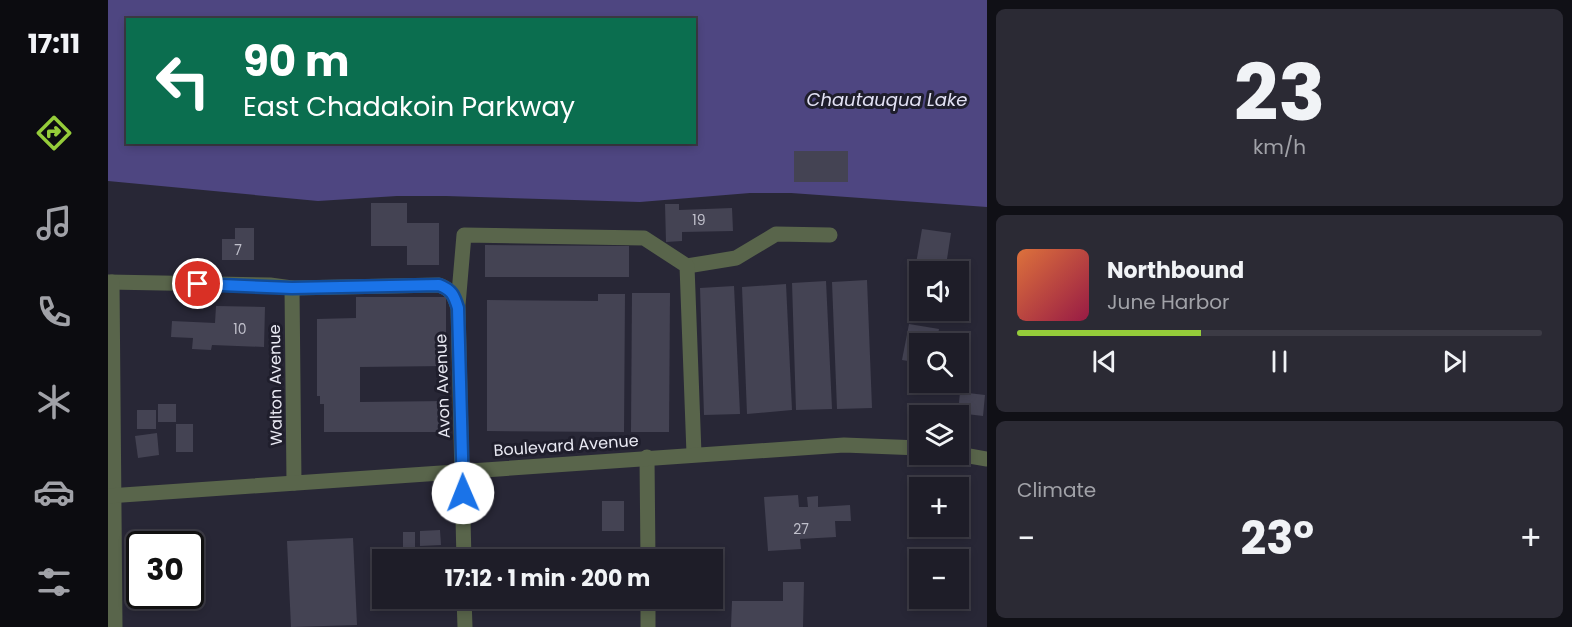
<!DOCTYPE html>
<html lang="en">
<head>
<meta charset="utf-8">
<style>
  :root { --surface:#1e1d28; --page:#2b2a34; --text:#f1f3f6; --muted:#a1a2a8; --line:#3c3b45; --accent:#95cc3a }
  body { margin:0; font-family:Poppins,sans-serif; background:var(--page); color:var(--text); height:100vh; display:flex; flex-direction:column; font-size:22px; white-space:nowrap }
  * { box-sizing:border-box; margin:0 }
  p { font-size:20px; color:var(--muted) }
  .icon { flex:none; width:33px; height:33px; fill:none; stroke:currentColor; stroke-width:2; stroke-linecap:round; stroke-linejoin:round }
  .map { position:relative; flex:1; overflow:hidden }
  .panel { display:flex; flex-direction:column; gap:9px; padding:9px; background:#101016; width:585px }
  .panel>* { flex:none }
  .top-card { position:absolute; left:18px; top:18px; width:570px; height:126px; border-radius:0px; box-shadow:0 3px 9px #0003,0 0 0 2px var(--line); background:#0b6e4f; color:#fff; overflow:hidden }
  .fabs { position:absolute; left:801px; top:261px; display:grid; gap:12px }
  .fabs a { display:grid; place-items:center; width:60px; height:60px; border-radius:0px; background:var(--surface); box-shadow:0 3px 9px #0003,0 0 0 2px var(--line); font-size:30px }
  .speed { position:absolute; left:18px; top:531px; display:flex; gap:12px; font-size:30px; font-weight:700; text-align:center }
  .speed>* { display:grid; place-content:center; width:78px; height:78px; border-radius:50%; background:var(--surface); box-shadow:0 3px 9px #0003,0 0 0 2px var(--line); line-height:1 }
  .speed .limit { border:3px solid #111; border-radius:9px; background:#fff; color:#111 }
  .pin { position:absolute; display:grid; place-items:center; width:51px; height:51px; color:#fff; margin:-26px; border:3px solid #fff; border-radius:50%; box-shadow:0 2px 6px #0007 }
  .me { position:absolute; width:66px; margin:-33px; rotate:359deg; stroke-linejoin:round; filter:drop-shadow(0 0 4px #0008) }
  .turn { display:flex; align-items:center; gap:21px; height:126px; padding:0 18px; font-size:27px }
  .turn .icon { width:78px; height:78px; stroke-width:2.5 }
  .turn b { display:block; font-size:42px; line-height:51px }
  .big { font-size:45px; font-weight:700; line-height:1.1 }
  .panel .card { flex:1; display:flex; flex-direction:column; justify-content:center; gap:9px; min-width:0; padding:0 21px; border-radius:9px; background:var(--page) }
  .panel .dial { align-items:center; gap:0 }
  .dial b { font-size:78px; line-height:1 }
  .song { display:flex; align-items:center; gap:18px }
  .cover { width:72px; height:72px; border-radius:9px; background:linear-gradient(135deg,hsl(20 70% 55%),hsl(340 70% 35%)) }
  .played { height:6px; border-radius:3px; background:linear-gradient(90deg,var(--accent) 35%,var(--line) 35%) }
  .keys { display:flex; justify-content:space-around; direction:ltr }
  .heat { display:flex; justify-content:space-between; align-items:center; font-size:33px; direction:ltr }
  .trip { position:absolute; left:264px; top:549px; width:351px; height:60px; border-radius:0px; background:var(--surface); box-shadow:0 3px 9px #0003,0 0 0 2px var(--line); font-weight:700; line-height:60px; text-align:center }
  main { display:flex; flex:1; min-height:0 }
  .dock { display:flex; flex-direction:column; width:108px; justify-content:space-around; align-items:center; background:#0c0c10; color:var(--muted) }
  .dock .icon { width:42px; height:42px }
  .dock .selected { color:var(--accent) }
  .dock b { font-size:27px; color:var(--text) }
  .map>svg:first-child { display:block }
  .water { fill:#4e4681; fill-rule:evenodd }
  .building { fill:#444353 }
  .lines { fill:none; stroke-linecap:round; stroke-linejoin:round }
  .minor { stroke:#59654b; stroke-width:15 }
  .route-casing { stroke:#114b97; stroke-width:15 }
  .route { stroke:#1a73e8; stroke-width:10 }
  .labels { text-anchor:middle; stroke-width:6; stroke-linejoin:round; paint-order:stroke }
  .number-label { font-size:14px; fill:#c0c0cb }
  .street-label { font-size:16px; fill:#e9e9f3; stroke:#1f1e2c }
  .water-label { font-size:18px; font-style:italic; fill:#e3e2f5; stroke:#1f1e2c }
</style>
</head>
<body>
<main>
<nav class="dock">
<b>17:11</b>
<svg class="icon selected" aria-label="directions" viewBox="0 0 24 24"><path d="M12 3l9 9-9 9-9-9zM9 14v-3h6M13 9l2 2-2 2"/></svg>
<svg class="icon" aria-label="music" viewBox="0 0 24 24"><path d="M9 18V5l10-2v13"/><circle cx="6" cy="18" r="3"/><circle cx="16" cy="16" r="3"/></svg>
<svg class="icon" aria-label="phone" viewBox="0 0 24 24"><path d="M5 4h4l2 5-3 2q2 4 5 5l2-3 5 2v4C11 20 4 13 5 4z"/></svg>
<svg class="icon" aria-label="climate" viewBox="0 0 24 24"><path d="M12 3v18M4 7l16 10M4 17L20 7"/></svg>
<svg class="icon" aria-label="car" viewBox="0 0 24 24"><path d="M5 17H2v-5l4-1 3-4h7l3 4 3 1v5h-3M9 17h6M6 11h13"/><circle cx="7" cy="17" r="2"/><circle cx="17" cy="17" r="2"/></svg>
<svg class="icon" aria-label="filters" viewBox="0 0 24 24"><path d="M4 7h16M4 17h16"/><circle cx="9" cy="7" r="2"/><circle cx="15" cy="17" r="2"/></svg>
</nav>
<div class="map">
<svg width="879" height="627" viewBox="0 0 879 627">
  <rect width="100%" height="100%" fill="#282736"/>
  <path class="water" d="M0,0H879V207L683,193H642L532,202L338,196H289L210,201L0,181ZM20,20H586V142H20Z"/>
  <g class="building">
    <rect x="686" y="151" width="54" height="31"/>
    <polygon points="263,203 299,203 299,223 331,223 331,265 299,265 299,246 263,246"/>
    <polygon points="557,204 571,204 571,210 624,208 625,231 574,232 574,241 558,242"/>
    <polygon points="127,228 146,228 146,260 114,260 114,239 127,239"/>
    <polygon points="814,229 843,233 837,272 812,272 812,310 831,310 829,320 799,316"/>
    <polygon points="377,245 521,246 521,277 377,277"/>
    <polygon points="759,280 764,408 729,409 724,282"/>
    <polygon points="718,281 724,409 688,410 684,283"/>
    <polygon points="678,284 684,410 639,414 634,287"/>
    <polygon points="626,286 632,414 596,415 592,288"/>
    <polygon points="524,293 562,293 561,432 523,432"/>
    <polygon points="490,294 517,294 516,432 379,431 379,300 490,301"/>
    <polygon points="248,297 338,297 338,366 252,367 252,402 339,401 339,432 216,432 216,404 212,404 212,396 209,396 209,319 248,318"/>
    <polygon points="108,306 157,307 156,347 104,345 103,350 84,349 85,338 63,337 64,321 107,323"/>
    <polygon points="801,324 831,329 828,344 812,344 812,363 794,360"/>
    <polygon points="852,392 877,395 875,416 850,413"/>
    <rect x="50" y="404" width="18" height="18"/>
    <rect x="29" y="410" width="19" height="19"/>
    <rect x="68" y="424" width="17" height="28"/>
    <polygon points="49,433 51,455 30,458 27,436"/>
    <polygon points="690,495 691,507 700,507 699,497 710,496 710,507 742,505 743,521 727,521 728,537 692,539 693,549 660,551 656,497"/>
    <rect x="494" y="501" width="22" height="30"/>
    <polygon points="332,530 333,545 312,546 312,531"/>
    <rect x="295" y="532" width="12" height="28"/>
    <polygon points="245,538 249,625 183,627 179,541"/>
    <polygon points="675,582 696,582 695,627 623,627 624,601 675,601"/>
    <rect x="29" y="596" width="31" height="15"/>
  </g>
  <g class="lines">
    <g class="minor">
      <polyline points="579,266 628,258 668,234 722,235"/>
      <path d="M0,282L162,285L184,288L331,285C344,290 346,295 350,308L356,560"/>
      <polyline points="4,282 7,627"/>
      <polyline points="184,288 186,483"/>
      <polyline points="350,305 356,235 536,238 579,266 586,454"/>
      <polyline points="850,454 879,459"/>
      <polyline points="539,457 540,560"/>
      <polyline points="0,496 736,445 812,448"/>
      <polyline points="356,598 357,627"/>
      <polyline points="540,598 540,627"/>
    </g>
  </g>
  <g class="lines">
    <g class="route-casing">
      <path id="route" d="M90,284L184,288L331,285C344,290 346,295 350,308L355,493"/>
    </g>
    <use href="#route" class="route"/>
  </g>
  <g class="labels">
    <g class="number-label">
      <text x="591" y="225">19</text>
      <text x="130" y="255">7</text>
      <text x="132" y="334">10</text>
      <text x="693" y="534">27</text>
    </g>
    <g class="street-label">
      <text transform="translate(167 385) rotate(-91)" y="6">Walton Avenue</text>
      <text transform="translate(334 386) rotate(-92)" y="6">Avon Avenue</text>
      <text transform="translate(458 445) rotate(-4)" y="6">Boulevard Avenue</text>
    </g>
    <g class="water-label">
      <text x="779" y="106">Chautauqua Lake</text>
    </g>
  </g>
</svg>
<div class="fabs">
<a><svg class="icon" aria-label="sound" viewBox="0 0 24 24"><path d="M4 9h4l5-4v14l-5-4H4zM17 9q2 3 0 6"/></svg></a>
<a><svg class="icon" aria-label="search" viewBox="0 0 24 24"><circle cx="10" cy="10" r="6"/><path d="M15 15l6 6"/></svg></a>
<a><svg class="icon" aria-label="layers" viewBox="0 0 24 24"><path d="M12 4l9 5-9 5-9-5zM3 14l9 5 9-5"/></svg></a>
<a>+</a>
<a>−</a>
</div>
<div class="speed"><div class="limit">30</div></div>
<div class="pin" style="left:90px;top:284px;background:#d93025"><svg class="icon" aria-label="arrive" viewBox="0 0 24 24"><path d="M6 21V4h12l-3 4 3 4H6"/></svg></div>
<svg class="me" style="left:355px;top:493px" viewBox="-20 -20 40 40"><circle r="19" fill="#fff"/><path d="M0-13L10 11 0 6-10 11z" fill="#1a73e8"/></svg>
<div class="trip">17:12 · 1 min · 200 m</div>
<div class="top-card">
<div class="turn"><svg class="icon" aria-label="left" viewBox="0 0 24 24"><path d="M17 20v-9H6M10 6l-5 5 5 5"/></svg><div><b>90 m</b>East Chadakoin Parkway</div></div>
</div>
</div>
<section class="panel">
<div class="card dial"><b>23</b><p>km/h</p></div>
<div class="card">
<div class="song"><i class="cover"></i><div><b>Northbound</b><p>June Harbor</p></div></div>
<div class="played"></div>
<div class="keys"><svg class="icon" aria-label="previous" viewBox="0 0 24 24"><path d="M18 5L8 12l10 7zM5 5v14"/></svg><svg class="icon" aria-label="pause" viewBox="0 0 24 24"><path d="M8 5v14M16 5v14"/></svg><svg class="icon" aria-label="next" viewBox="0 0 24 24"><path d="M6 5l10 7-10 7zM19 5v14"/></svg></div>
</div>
<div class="card"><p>Climate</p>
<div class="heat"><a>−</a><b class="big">23°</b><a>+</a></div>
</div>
</section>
</main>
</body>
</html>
